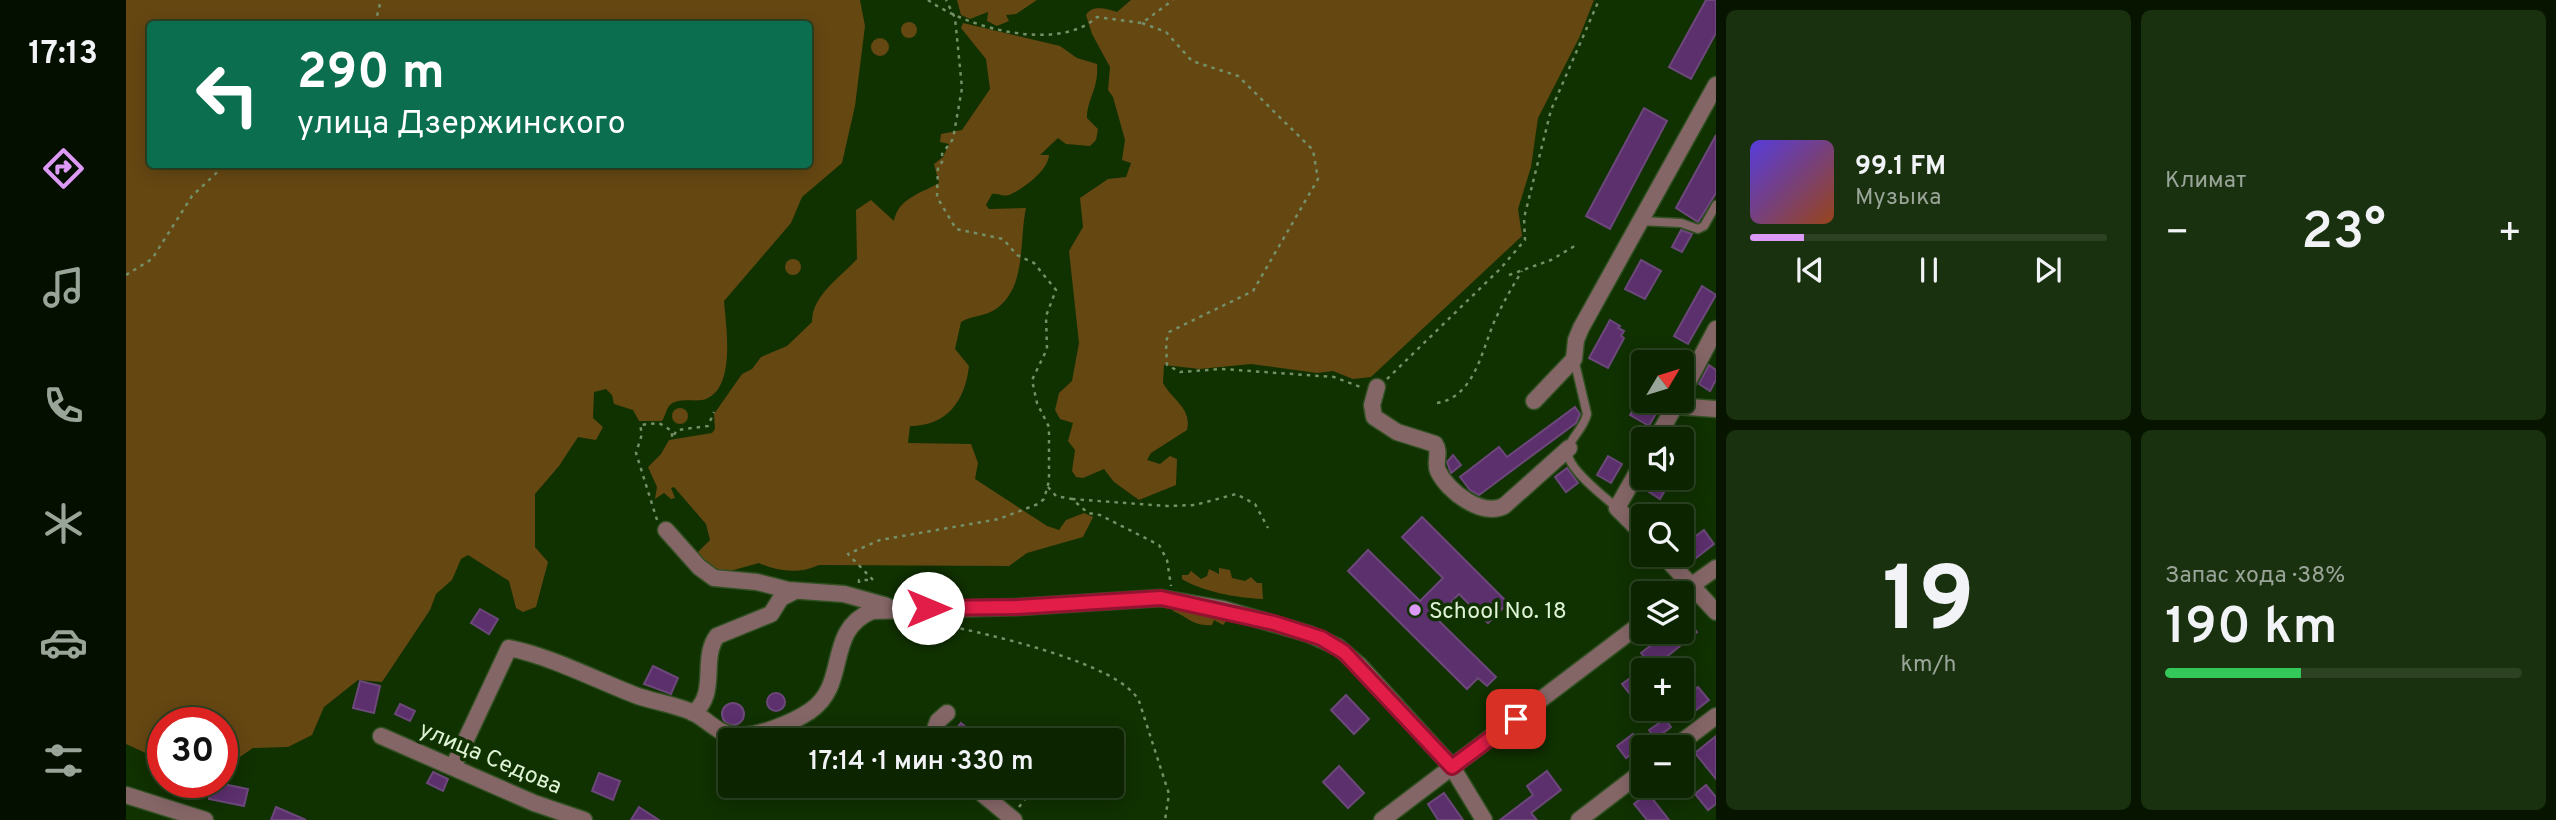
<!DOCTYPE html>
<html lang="ru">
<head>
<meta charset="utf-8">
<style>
  :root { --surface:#0c2500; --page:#1a310f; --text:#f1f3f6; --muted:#9aa599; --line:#2c4222; --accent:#dc99f5 }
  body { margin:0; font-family:Overpass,sans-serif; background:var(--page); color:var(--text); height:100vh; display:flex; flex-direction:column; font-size:26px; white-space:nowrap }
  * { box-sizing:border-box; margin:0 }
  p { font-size:23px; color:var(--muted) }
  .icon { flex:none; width:38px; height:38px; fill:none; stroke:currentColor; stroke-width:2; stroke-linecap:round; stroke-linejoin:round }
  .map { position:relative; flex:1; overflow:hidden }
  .details { display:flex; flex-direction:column; gap:10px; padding:10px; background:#071400; width:840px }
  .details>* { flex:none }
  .top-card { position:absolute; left:21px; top:21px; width:665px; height:147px; border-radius:7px; box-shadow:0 4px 18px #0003,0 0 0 2px var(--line); background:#0b6e4f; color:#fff; overflow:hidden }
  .needle { width:46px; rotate:52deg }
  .fabs { position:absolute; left:1505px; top:350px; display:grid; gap:14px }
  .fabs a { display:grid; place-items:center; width:63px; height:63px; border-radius:7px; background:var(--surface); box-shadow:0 4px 18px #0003,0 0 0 2px var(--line); font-size:35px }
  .speed { position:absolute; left:21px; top:707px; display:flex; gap:14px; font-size:35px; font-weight:700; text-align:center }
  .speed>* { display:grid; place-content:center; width:91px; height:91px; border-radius:50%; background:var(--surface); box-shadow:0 4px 18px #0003,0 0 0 2px var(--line); line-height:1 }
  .speed .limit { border:10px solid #d22; background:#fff; color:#111 }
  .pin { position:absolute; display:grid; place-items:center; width:60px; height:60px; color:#fff; margin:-30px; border-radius:14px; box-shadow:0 4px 10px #0006 }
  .me { position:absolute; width:77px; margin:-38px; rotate:90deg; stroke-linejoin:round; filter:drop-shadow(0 0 5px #0008) }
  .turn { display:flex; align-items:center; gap:24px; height:147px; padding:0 35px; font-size:32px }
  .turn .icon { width:91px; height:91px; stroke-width:2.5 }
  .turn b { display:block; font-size:49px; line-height:60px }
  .big { font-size:52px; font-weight:600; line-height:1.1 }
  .details .widget { flex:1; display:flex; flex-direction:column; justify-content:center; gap:10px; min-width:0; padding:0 24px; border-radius:10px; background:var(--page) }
  .details .dial { align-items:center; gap:0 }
  .dial b { font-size:91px; line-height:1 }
  .song { display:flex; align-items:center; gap:21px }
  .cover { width:84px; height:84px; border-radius:10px; background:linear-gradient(135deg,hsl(250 70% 55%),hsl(20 70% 35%)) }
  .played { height:7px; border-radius:4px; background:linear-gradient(90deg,var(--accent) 15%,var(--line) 15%) }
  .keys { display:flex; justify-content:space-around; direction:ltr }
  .heat { display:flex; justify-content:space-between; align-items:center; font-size:38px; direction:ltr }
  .charge { height:10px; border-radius:5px; background:linear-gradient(90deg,#34c759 38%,var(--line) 0) }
  .details .tiles { flex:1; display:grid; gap:10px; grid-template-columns:repeat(2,1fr) }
  .trip { position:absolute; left:592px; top:728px; width:406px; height:70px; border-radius:7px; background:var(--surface); box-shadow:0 4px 18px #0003,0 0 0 2px var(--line); font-weight:600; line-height:70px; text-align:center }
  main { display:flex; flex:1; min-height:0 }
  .dock { display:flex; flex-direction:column; width:126px; justify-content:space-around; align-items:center; background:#050f00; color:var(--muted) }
  .dock .icon { width:49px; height:49px }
  .dock .current { color:var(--accent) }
  .dock b { font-size:32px; color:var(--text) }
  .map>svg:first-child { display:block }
  .green { fill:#654712; fill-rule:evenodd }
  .building { fill:#5c2f6d; stroke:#6c487a; stroke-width:2 }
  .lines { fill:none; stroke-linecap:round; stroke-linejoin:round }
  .service-casing { stroke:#315022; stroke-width:11 }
  .minor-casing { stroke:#315022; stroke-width:19 }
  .path { stroke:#759068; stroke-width:2.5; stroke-dasharray:3.5 5; stroke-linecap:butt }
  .service { stroke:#856667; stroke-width:8 }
  .minor { stroke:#856667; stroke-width:16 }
  .route-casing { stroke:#92132f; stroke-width:18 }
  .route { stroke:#e11d48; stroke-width:12 }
  .poi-dot { fill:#dc99f5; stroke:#103100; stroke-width:2.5 }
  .labels { text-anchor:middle; stroke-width:7; stroke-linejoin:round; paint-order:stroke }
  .poi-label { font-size:23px; fill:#def3d5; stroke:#103100; text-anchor:start }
  .street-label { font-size:23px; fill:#def3d5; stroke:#103100 }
</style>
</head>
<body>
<main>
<nav class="dock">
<b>17:13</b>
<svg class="icon current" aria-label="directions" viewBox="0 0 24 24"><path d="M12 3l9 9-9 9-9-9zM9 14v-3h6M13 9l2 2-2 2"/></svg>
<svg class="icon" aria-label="music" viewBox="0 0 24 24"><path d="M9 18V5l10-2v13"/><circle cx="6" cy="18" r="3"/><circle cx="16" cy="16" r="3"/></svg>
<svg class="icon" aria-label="phone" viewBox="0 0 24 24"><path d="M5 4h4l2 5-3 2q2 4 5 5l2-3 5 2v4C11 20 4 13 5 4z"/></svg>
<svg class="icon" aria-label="climate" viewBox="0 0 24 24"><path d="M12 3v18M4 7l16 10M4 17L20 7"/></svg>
<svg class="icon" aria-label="car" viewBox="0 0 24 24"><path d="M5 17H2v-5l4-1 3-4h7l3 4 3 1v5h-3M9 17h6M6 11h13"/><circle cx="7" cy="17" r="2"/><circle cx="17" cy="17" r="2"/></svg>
<svg class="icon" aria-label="filters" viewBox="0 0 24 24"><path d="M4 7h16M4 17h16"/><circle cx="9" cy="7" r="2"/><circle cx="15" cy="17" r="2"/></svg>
</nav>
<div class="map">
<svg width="1590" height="820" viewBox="0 0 1590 820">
  <rect width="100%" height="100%" fill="#103100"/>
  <g class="green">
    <path d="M0,0H734L739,26L729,106L716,163L676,197L665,223L598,301C600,326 610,387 580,399C570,403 552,396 543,406C540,410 539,417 536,421H513L507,410L488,404L486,395L480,389L468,392L467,418L477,427L470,440L452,437L433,466L409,494V547L422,562L410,607L397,612L390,608L383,581L342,555L335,559L326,580L310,594L304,610L256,682L232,680L198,707L186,735L162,747L127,748L96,769V723H37V761L0,744ZM24,24H682V164H24Z"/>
    <polygon points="831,0 911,0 890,14 880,15 883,21 871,26 861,21 862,12 844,19 835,15"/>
    <path d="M1005,0H1468L1453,38L1412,118L1405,167L1392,209L1396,236L1245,377L1227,379L1207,371L1191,373L1125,364L1074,369L1038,365L1037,383C1047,401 1066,408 1061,430L1025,453L1021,460L1034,464L1044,456L1051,459L1050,485L1013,500L988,482L978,469L957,478L950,477L946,471L949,450L942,441L947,423L934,419L929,410L933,393L946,381L953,343L943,251L957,227L954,198L982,179L1000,177L1005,163L996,160L999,140L987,97L982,90L984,67L966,34L960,15C966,4 982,9 991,12Z"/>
    <circle cx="783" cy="30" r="8"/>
    <path d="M837,23L934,46L951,58L971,64C973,89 961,99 961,118L972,129L970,140L964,146L940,144L932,138L914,155H923C922,171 897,189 883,195C876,197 872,193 866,194L860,205L863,209L900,208C893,240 901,287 870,309C858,317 846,315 835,322L829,349L843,366C839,401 821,426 784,426L782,443L845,444L852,463L849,479L921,526L933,530L940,520L958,513L967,517L957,537L901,553L883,566L693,565C674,574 652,572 633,563L593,574L570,554L584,540L580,524L548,487L545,488L549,498L545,499L538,493L529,499L531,487L522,467L535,454L543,440L586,433L589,429L588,414L616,374L626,369L635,357L661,346L686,322C686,295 714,278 731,259L730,210L745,200L768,221C772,198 796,193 813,183L808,164L817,157L823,144L814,142L815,134L836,130L864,89L860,59L835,28Z"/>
    <circle cx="754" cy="47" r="9"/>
    <circle cx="667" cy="267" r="8"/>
    <circle cx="554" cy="416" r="8"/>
    <path d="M1093,568L1104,570L1106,578L1119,581L1125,577L1131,583H1136L1137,599C1110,598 1075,591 1056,579V575H1062L1065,571L1075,579L1081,576L1083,569L1093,574Z"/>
    <path d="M1049,607L1074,612L1073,614L1085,613L1102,619L1097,625L1088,620L1086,625C1068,627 1062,617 1047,611Z"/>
  </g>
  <g class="building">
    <polygon points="1580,0 1590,0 1590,33 1565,79 1543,67"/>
    <polygon points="1518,108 1541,121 1484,229 1460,216"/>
    <polygon points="1590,135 1590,193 1572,222 1550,208"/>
    <polygon points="1555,230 1566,234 1556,252 1546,247"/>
    <polygon points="1515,260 1535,271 1519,299 1499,289"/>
    <polygon points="1576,286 1590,295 1562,344 1548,336"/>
    <polygon points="1484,320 1494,326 1492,328 1498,331 1495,336 1498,338 1482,368 1463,358"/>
    <polygon points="1583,365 1590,370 1590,380 1584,391 1573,384"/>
    <polygon points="1513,401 1537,401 1523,426 1504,415"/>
    <polygon points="1449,407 1454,414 1450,423 1353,495 1344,490 1334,477 1373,447 1381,457"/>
    <polygon points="1327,455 1335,465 1325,473 1321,462"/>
    <polygon points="1482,456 1496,464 1485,483 1471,475"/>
    <polygon points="1441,468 1452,483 1440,492 1429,477"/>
    <polygon points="1523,478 1546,478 1534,499 1517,488"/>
    <polygon points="1296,517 1382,603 1362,623 1333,594 1310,618 1370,677 1361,686 1352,678 1341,689 1222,571 1242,550 1294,601 1317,578 1276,537"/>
    <polygon points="1578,530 1588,544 1565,562 1556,546"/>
    <polygon points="354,609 372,619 363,634 345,623"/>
    <polygon points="1556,614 1571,632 1527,668 1515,653 1542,632 1556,632"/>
    <polygon points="527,666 552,678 545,694 518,684"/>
    <polygon points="1507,676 1517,691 1507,698 1496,684"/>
    <polygon points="234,681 254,686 248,713 227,708"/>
    <polygon points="1572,687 1583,700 1565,714 1556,700"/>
    <circle cx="650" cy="702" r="9"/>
    <polygon points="1220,695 1243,719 1228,734 1205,710"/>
    <circle cx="607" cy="714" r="11"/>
    <polygon points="274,704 289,711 284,721 269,714"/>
    <polygon points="1539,719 1545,727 1529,739 1523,730"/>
    <polygon points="835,723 848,734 843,740 821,740"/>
    <polygon points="1507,734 1516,746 1500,758 1491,746"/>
    <polygon points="1590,736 1590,779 1569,753"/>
    <polygon points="1213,766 1238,793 1222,808 1197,782"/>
    <polygon points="1421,771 1435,790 1405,813 1411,820 1374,820 1407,795 1401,786"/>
    <polygon points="307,772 322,779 317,791 301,783"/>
    <polygon points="473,773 494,781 487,800 466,791"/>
    <polygon points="87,782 122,789 118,806 83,799"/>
    <polygon points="1580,785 1590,797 1590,804 1582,810 1569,794"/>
    <polygon points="787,786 811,786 797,798"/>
    <polygon points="1318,793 1337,820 1312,820 1302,804"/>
    <polygon points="1522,793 1543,820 1521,820 1508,804"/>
    <polygon points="150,807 180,820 145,820"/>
    <polygon points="513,807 533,820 505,820"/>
  </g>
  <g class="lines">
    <g class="service-casing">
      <g id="service">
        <polyline points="1514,221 1555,223 1572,229 1578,226 1590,205"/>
        <path d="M1448,359L1461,414C1458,428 1446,436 1442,449C1437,466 1479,497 1491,508"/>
      </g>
    </g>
    <g class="minor-casing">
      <g id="minor">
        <path d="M1251,387L1246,405L1248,417L1271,432L1309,444C1315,453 1308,462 1312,471C1322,492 1356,517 1378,506L1443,448"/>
        <polyline points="1556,393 1590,329"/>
        <polyline points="1408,401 1448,359 1450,340 1455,328 1590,85"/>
        <polyline points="1549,406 1590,409"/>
        <polyline points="1530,439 1552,401"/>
        <polyline points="1517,462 1491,508 1517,534"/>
        <polyline points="540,530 573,567 588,578 631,582 662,590 718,594 761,606"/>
        <polyline points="1537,555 1590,612"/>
        <polyline points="1555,593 1590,568"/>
        <path d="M567,713C593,694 574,659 591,636L645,614L655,598L669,591"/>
        <polyline points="255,736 408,803 458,820"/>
        <polyline points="810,740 807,735 812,721 821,713"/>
        <polyline points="1549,747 1590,716"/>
        <path d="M327,767L383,648C424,656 470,680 509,695C528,702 552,705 570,714C582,721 593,734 608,735C630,738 666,723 684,711C724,684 698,631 746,611L892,607L1035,598L1097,609L1183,634L1212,647L1233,665L1326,767L1358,820"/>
        <polyline points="847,786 888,820"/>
        <polyline points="0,795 79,820"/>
        <polyline points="1256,820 1517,622"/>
        <polyline points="1453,820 1517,771"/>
      </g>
    </g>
    <g class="path">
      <path d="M802,0C841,28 932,53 971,17L1016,23L1047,0"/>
      <polyline points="1016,23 1040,32 1066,61 1112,76 1187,150 1192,179 1127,291 1043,332 1040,342 1041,365 1054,372 1096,369 1208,377 1237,388"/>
      <polyline points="249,24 255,0"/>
      <polyline points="0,275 26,259 66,196 100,164"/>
      <polyline points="1383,275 1425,260 1452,244"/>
      <polyline points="1261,379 1374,269 1399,240 1398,218 1425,110 1473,0"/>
      <path d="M1311,403C1349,397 1356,349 1369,320C1377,303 1386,287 1396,271"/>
      <polyline points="922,487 930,496 946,499 962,513 974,515 1033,545 1041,560 1045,586"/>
      <polyline points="946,499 1041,506 1069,505 1110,494 1129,504 1142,528"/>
      <polyline points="531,520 510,453 516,434 514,425 533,423 546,431 546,438 551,430 582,426 588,412"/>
      <polyline points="733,583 733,580 747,580 722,554 754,540 873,519 912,504 918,499 923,481 923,427 911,403 906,380 921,349 920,316 930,290 908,263 891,255 877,239 830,229 811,197 812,166 817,161 816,154 827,139 836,88 829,18 820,0"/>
      <path d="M818,625C861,634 994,663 1013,701L1043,794L1039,820"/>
      <polyline points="893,807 909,786"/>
    </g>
    <use href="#service" class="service"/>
    <use href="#minor" class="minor"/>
  </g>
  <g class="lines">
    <g class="route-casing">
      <polyline id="route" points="802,608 892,607 1035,598 1148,623 1195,638 1218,652 1326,767 1390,719"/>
    </g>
    <use href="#route" class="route"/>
  </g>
  <circle class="poi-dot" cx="1289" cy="610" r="7"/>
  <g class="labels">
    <g class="poi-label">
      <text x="1303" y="618">School No. 18</text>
    </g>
    <g class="street-label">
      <text transform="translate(365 757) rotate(23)" y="8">улица Седова</text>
    </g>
  </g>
</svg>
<div class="fabs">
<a><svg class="needle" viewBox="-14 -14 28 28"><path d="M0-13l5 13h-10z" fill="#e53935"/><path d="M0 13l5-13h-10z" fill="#9aa599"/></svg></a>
<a><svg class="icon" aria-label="sound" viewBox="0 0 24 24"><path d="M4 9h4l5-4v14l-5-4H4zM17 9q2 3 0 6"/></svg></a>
<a><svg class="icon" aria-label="search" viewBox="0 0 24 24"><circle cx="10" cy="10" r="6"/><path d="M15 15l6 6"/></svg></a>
<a><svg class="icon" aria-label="layers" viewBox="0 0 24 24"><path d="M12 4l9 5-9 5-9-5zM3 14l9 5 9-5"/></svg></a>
<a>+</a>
<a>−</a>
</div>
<div class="speed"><div class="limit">30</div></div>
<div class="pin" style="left:1390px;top:719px;background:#d93025"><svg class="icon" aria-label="arrive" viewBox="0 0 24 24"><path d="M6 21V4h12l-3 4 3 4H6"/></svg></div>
<svg class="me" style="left:802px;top:608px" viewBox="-20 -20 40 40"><circle r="19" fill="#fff"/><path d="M0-13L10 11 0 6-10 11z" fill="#e11d48"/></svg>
<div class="trip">17:14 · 1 мин · 330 m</div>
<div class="top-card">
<div class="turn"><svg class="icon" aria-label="left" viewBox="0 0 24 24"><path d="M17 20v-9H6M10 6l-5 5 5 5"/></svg><div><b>290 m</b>улица Дзержинского</div></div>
</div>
</div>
<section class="details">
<div class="tiles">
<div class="widget">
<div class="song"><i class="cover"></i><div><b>99.1 FM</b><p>Музыка</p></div></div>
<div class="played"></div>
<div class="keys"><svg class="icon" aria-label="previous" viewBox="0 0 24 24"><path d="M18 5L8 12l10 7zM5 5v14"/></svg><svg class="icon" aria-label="pause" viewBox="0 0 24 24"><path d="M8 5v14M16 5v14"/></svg><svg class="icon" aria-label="next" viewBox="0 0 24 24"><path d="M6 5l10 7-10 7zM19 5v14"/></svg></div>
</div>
<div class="widget"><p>Климат</p>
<div class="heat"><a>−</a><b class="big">23°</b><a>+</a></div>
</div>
<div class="widget dial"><b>19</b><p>km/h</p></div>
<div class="widget"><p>Запас хода · 38%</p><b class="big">190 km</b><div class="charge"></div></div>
</div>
</section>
</main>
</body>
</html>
